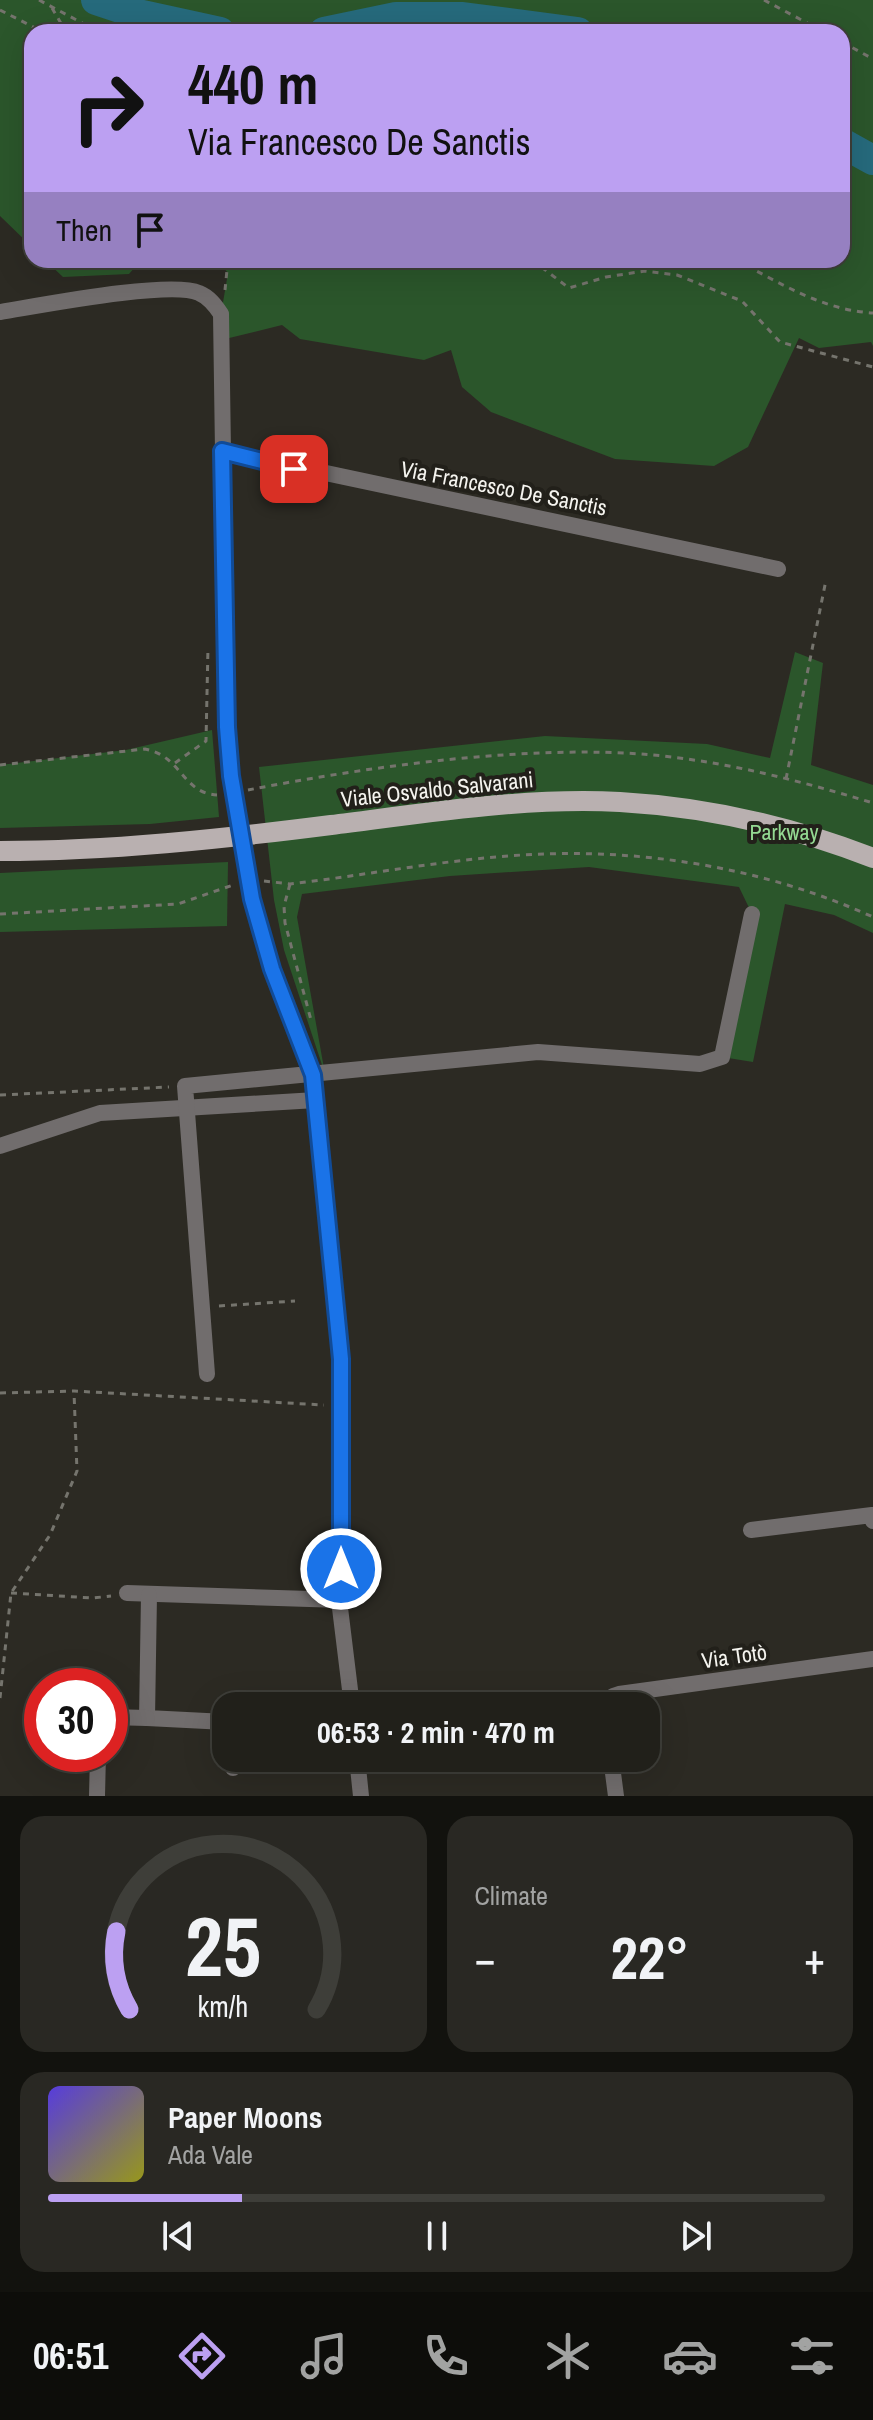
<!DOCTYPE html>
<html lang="en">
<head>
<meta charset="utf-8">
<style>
  :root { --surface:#21201a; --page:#292823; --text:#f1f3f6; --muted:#a2a3a2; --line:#3e3e39; --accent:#bca0f2 }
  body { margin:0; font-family:"Archivo Narrow",sans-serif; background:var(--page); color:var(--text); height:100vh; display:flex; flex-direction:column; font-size:30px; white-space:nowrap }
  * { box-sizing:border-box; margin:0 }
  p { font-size:26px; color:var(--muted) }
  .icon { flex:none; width:44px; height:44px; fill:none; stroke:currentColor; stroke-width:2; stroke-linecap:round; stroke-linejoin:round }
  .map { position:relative; height:1796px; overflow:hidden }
  .drawer { display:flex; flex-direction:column; gap:20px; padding:20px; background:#12120e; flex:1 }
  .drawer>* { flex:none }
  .guide { position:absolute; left:24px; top:24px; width:826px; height:244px; border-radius:24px; box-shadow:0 8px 32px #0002,0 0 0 2px var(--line); background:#bca0f2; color:#111; overflow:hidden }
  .speed { position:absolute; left:24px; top:1668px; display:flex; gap:16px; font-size:40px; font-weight:700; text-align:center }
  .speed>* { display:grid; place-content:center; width:104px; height:104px; border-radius:50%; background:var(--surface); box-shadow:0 8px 32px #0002,0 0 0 2px var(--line); line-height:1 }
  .speed .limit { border:12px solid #d22; background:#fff; color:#111 }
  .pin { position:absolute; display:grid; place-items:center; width:68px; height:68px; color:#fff; margin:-34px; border-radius:16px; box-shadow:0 4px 12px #0006 }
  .me { position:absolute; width:88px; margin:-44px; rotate:0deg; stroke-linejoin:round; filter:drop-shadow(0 0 6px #0008) }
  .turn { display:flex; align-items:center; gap:28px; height:168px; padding:0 32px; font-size:36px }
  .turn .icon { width:104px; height:104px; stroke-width:2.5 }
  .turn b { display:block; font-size:56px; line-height:68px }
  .then { display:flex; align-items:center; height:76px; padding:0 32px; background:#0003; gap:16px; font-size:30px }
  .big { font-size:60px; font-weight:800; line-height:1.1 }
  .drawer .card { flex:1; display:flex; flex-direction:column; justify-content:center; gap:12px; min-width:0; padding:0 28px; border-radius:24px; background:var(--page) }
  .drawer .dial { align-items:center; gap:0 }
  .dial svg { height:208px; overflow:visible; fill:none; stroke:var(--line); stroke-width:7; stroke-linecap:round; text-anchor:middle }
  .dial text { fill:var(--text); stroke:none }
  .song { display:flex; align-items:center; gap:24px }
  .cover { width:96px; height:96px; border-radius:12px; background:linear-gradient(135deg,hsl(250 70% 55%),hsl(60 70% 35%)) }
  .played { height:8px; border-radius:4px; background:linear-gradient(90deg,var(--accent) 25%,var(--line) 25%) }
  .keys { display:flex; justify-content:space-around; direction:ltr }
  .heat { display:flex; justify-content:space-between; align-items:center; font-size:44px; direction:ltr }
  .drawer .tiles { flex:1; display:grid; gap:20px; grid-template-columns:1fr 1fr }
  .card:last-child { grid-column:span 2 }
  .trip { position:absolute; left:212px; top:1692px; width:448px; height:80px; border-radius:24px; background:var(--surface); box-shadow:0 8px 32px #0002,0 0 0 2px var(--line); font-weight:800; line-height:80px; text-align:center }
  .tab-bar { display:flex; height:128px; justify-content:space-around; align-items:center; background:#0d0d0a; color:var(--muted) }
  .tab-bar .icon { width:56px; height:56px }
  .tab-bar .selected { color:var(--accent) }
  .tab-bar b { font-size:36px; color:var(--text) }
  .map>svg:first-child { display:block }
  .green { fill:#2b562b }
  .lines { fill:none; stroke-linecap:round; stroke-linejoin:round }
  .river { stroke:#266a7c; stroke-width:30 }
  .path { stroke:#75746d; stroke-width:3; stroke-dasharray:6 6; stroke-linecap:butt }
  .minor { stroke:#716d6d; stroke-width:16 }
  .primary { stroke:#b9b0b0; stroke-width:20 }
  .minor-bridge { stroke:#716d6d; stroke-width:16 }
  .route-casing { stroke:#114b97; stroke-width:20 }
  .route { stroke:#1a73e8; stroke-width:14 }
  .labels { text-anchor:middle; stroke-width:8; stroke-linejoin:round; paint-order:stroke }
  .street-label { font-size:22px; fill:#f5f4ef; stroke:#22201a }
  .park-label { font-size:22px; fill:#94d992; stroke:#22201a }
</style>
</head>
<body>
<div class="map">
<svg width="873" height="1796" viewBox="0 0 873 1796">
  <rect width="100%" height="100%" fill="#2c2a23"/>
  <g class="green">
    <polygon points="0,0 873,0 873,346 871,342 819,348 799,338 748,447 714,466 615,459 491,412 462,387 451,350 424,360 300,339 282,325 221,340 221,314 228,273 217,260 842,260 842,32 32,32 32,247 0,216"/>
    <polygon points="45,260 141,260 129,274 63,277"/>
    <polygon points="795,652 823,663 811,765 873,785 873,933 834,915 785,904 753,1062 722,1057 752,914 739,887 589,867 450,876 302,894 297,917 325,1074 284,950 274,900 259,767 545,736 707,744 770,758"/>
    <polygon points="212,730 219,817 150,824 0,828 0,765 126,750"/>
    <polygon points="228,862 227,926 0,932 0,873"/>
  </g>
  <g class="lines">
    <g class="river">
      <polyline points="96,0 138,14 220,32"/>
      <polyline points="324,32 396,17 463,17 578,32"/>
      <polyline points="842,143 873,160"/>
    </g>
    <g class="path">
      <polyline points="39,0 99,32"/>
      <polyline points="764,0 824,32"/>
      <polyline points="52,8 66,32"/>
      <polyline points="0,10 43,32"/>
      <polyline points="842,42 873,59"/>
      <polyline points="532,260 569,288 606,277 645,271 677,275 742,301 780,342 873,367"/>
      <path d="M736,260C780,283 822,310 873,313"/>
      <polyline points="225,290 228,260"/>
      <polyline points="175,763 206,741 208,647"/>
      <path d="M0,765L145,749C182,756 182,793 217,795"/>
      <polyline points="786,779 826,580"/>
      <path d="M248,790C372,766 529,744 653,755C728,762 801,781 873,803"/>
      <path d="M264,881L290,884C359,876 427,863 496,857C625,845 756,864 873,917"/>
      <polyline points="290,884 284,906 285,923 311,1020"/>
      <polyline points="0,914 178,904 233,885"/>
      <polyline points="0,1095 169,1087"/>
      <polyline points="219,1306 295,1301"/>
      <polyline points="0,1393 74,1391 324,1405"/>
      <polyline points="11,1593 93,1598 111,1596"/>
      <polyline points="0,1698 11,1593 50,1535 77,1471 74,1392"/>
    </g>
    <g class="minor">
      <path d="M0,312C38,306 170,280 199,293C209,297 215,305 221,314L227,727L231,776"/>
      <polyline points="222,451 778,569"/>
      <polyline points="252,899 272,969 313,1075 341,1359 340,1608 352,1706"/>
      <polyline points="0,1146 100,1113 316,1100"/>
      <polyline points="207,1374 185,1086 538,1052 700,1064 722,1057 752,914"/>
      <polyline points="751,1530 872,1515 873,1521"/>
      <polyline points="127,1593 341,1600"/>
      <polyline points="149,1595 147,1718 226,1722"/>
      <polyline points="606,1706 613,1696 619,1694 873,1659"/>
      <polyline points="110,1717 147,1718"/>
      <polyline points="357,1758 361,1796"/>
      <polyline points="611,1758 616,1796"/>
      <polyline points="233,1768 233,1758"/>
      <polyline points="97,1796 98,1754"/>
    </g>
    <path class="primary" d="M0,851C111,851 221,839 331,825C427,813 523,797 620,802C708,807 791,826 873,858"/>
    <polyline class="minor-bridge" points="231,776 252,899"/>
  </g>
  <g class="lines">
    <g class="route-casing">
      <polyline id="route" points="294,469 222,451 227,727 231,776 252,899 272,969 313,1075 341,1359 341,1569"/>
    </g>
    <use href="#route" class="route"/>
  </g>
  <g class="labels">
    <g class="street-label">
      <text transform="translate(504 488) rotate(11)" y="8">Via Francesco De Sanctis</text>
      <text transform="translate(437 789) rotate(-6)" y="8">Viale Osvaldo Salvarani</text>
      <text transform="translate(734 1656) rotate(-8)" y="8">Via Totò</text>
    </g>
    <g class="park-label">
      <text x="784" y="840">Parkway</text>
    </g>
  </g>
</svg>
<div class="speed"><div class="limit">30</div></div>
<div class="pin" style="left:294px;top:469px;background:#d93025"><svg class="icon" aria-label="arrive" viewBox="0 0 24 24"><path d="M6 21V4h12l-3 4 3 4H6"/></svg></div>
<svg class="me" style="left:341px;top:1569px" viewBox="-20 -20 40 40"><circle r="17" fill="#1a73e8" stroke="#fff" stroke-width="3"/><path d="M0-11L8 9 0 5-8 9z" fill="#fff"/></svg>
<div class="trip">06:53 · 2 min · 470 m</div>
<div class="guide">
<div class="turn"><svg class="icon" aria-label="right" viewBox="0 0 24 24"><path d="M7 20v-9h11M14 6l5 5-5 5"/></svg><div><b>440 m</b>Via Francesco De Sanctis</div></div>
<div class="then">Then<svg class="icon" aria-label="arrive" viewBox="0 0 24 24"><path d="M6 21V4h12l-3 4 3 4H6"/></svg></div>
</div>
</div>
<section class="drawer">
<div class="tiles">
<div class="card dial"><svg viewBox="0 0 100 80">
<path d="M14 69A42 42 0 1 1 86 69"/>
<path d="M14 69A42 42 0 0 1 9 39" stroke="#bca0f2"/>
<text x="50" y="56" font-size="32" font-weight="700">25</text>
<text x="50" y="72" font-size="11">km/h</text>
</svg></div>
<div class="card"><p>Climate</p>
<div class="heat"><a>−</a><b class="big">22°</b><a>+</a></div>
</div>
<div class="card">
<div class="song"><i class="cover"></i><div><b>Paper Moons</b><p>Ada Vale</p></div></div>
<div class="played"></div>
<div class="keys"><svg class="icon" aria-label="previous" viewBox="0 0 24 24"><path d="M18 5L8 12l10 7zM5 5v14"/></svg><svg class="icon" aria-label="pause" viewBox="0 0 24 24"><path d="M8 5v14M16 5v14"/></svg><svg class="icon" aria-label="next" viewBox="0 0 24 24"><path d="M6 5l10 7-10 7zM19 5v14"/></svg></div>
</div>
</div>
</section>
<nav class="tab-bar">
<b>06:51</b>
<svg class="icon selected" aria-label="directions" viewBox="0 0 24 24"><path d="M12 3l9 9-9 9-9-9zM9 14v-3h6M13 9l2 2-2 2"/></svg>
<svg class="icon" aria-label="music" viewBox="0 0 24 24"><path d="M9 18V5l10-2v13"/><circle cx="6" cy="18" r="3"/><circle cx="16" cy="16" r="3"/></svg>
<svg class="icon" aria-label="phone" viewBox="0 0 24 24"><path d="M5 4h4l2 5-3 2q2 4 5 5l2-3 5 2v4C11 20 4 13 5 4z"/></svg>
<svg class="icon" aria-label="climate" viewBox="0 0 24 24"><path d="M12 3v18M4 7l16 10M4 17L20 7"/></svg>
<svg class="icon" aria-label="car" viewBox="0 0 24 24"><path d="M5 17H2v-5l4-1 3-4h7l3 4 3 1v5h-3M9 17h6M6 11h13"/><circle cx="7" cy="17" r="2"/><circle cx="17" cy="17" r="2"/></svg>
<svg class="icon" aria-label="filters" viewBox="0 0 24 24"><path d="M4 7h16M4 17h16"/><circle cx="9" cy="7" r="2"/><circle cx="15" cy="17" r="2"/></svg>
</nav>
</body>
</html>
